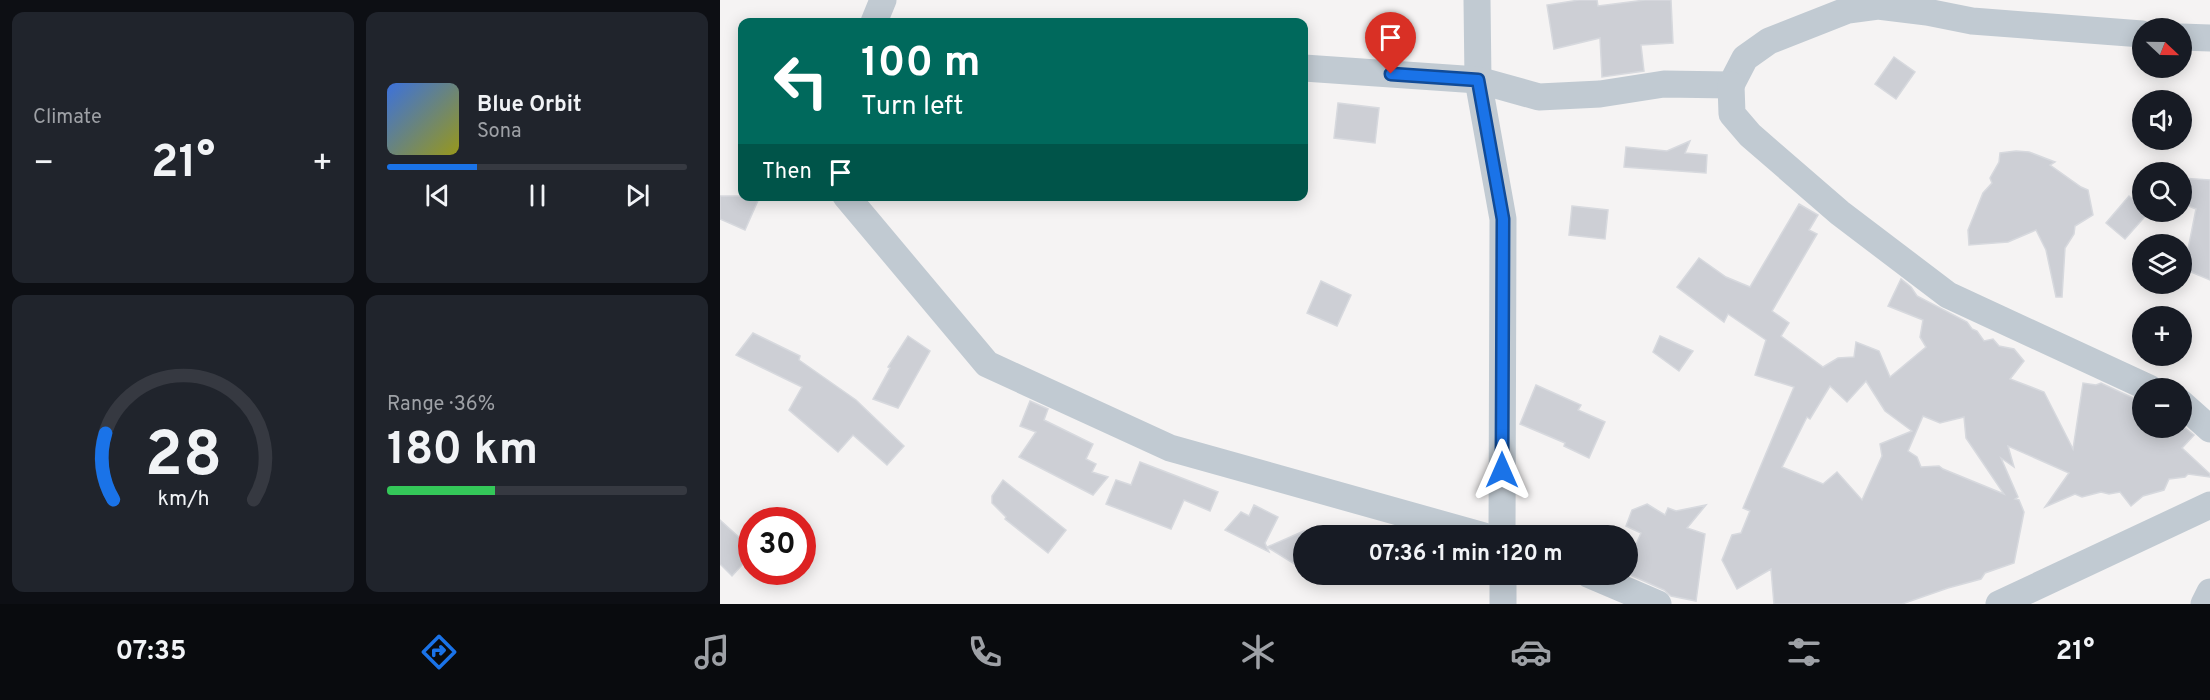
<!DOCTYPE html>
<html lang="en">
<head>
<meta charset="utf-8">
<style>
  :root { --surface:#171b24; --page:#20242c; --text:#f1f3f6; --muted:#9ea1a6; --line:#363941; --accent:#1a73e8 }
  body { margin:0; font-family:Overpass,sans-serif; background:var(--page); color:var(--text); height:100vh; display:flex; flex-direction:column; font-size:22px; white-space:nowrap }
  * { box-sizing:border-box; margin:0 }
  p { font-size:20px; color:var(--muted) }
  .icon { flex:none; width:33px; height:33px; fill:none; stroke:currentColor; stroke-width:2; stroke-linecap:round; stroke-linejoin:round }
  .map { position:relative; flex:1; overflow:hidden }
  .details { display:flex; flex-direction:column; gap:12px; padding:12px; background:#0d0f14; width:720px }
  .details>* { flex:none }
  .top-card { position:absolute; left:18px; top:18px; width:570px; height:183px; border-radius:12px; box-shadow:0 3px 15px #0003; background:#00695c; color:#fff; overflow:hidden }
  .needle { width:39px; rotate:112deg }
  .buttons { position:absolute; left:1412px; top:18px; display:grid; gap:12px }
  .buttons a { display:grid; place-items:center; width:60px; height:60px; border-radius:50%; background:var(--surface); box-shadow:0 3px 15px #0003; font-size:30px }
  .speed { position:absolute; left:18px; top:507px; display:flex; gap:12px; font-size:30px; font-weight:700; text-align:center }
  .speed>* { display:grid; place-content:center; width:78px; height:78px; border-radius:50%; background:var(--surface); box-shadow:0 3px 15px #0003; line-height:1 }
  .speed .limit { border:9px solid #d22; background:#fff; color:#111 }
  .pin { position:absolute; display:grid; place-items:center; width:51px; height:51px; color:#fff; margin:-62px -26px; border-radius:50% 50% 50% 0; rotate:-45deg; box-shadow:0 0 6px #0007 }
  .pin .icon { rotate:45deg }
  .me { position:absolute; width:66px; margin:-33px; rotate:0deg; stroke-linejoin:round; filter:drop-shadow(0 0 4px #0008) }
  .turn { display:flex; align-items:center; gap:21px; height:126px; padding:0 24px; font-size:27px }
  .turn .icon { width:78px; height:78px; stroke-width:2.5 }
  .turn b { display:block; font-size:42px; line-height:51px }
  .then { display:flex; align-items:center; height:57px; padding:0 24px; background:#0003; gap:12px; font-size:22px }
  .big { font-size:45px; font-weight:700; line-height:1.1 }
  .details .card { flex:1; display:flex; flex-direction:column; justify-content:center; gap:9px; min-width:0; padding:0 21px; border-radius:12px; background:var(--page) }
  .details .dial { align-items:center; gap:0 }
  .dial svg { height:156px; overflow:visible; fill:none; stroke:var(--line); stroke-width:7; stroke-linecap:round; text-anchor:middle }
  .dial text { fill:var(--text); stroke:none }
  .song { display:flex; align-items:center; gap:18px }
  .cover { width:72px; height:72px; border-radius:9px; background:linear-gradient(135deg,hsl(220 70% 55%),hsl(60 70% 35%)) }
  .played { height:6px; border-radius:3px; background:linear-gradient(90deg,var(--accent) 30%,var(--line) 30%) }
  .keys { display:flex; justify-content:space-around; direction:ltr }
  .heat { display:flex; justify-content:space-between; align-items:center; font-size:33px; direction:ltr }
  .charge { height:9px; border-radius:4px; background:linear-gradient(90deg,#34c759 36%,var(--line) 0) }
  .details .tiles { flex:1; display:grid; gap:12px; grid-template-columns:repeat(2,1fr) }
  .trip { position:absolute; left:573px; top:525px; width:345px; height:60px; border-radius:30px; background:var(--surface); box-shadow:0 3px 15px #0003; font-weight:700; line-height:60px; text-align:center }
  .dock { display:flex; height:96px; justify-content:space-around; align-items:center; background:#090b0e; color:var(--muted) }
  .dock .icon { width:42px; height:42px }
  .dock .current { color:var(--accent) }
  .dock b { font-size:27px; color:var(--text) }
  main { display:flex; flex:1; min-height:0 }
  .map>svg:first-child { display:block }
  .building { fill:#cdcfd5; stroke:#d7d9de; stroke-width:1.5; fill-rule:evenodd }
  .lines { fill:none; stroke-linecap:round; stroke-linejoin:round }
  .minor { stroke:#c1cad2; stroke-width:27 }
  .route-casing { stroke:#114b97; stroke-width:15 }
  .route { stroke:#1a73e8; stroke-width:10 }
</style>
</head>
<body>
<main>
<section class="details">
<div class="tiles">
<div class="card"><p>Climate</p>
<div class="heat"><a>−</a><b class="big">21°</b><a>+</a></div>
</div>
<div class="card">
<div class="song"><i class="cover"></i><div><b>Blue Orbit</b><p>Sona</p></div></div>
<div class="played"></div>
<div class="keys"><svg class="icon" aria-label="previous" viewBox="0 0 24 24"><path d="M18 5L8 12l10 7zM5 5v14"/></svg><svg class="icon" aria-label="pause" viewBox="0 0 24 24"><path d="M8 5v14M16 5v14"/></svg><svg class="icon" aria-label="next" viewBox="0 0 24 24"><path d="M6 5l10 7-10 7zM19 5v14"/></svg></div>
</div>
<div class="card dial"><svg viewBox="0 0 100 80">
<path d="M14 69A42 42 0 1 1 86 69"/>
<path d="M14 69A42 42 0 0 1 10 35" stroke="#1a73e8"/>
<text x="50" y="56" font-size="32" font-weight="700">28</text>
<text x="50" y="72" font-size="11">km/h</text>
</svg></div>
<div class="card"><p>Range · 36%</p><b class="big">180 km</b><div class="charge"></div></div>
</div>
</section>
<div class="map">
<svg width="1490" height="604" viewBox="0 0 1490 604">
  <rect width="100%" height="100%" fill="#f5f3f3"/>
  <g class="building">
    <polygon points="859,0 877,0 878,6 925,0 951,0 953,43 921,45 924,71 882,77 880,38 834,49 827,5"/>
    <polygon points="1174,57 1195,72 1176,99 1155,84"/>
    <polygon points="618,103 659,108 655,143 614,138"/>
    <polygon points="970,141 965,153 987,155 986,173 904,167 906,147 947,151"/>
    <polygon points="1296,151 1309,152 1335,162 1330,165 1361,187 1368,190 1373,215 1355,226 1354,234 1345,248 1342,297 1336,297 1326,250 1316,230 1288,242 1249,245 1248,230 1263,193 1272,183 1270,178 1279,162 1280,153"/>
    <polygon points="1461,178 1490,180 1490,280 1464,269 1476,209 1461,203"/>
    <polygon points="0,196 40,196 25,230 0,219"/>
    <polygon points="1409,196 1422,208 1422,212 1428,213 1405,239 1386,223"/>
    <path d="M1079,204L1098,215L1089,230L1097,234L1052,311L1069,323L1061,336L1103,367L1118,358L1134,357L1136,342L1159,351L1170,377L1206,347L1200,337L1203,320L1168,306L1181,279L1191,287L1197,296L1247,322L1252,329L1257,331L1264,341L1273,339L1279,346L1294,349L1304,361L1290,379L1324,392L1353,449L1363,383L1376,385L1381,383L1422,402V428H1465L1474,435L1462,448L1490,474V477L1468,474L1465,477L1449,479L1444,490L1423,496L1411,506L1400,492L1389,494L1381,492L1362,497L1355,494L1325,507L1349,473L1288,446L1294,467L1281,458L1298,497L1295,499L1299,500L1304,512L1294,563L1265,573L1261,579L1228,588L1182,604H1054L1051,569L1017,589L1002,560L1012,535L1021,533L1030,511L1023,508L1074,387L1035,375L1046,340L1008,314L1004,322L957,287L979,258L1006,277L1030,287ZM1146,381L1165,411L1192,431L1160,444L1162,456L1142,500L1117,472L1103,484L1062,467L1087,417L1090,419L1110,386L1127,402ZM1203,416L1220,423L1244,417L1246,438L1284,494L1223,469L1219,466L1201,467L1197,457L1188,451Z"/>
    <polygon points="852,206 888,210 885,239 849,235"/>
    <polygon points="601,281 631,295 617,326 587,313"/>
    <polygon points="33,333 80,356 79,360 136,400 184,446 167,465 133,435 118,452 69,410 82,387 16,355"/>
    <polygon points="188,336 210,351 178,408 153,399 170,368 168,367"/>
    <polygon points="940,336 973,351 959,371 933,352"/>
    <polygon points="816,385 861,405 858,410 885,422 869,458 844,446 845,443 800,424"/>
    <polygon points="310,401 328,409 324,420 373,444 366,459 376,464 372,472 388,477 373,495 299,457 316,432 300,426"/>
    <polygon points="420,462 498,492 490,511 464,500 451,529 386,504 396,480 411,485"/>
    <polygon points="283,480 346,530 328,553 285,519 286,517 272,503 272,496"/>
    <polygon points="927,504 945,515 948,508 956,511 986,505 967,528 985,534 976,601 951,596 944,590 908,574 908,563 921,533 906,526 912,510"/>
    <polygon points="534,505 558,517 545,543 549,552 505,530 521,512 529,516"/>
    <polygon points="0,520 32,549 32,554 12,576 0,564"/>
    <polygon points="584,531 584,570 547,547"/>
  </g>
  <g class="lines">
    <g class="minor">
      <polyline points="757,0 758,80 783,219 782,536"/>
      <polyline points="154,22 163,0"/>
      <polyline points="1461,37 1490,38"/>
      <polyline points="584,68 758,80 819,97 880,94 944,84 1011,85 1025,58 1049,41 1128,10 1158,6 1207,12 1252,21 1422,34"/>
      <polyline points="1011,85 1012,114 1030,135 1120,213 1228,295 1429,388"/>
      <polyline points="126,196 267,364 450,448 764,536"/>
      <polyline points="1461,403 1490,429"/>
      <polyline points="783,574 783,604"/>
      <polyline points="868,574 938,604"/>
      <polyline points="1279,604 1490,505"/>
      <polyline points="1484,604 1490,592"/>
    </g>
  </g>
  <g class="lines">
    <g class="route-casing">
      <polyline id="route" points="671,74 758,80 783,219 782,470"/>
    </g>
    <use href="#route" class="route"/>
  </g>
</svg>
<div class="buttons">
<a><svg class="needle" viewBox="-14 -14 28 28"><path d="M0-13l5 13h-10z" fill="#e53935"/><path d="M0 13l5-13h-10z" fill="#9ea1a6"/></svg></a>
<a><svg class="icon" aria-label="sound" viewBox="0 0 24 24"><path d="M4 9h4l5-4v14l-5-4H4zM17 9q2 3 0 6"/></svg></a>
<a><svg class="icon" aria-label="search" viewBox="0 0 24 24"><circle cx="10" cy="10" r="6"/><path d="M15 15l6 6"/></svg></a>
<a><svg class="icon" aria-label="layers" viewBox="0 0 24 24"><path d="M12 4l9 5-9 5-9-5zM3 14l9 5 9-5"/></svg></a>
<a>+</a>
<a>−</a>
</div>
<div class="speed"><div class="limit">30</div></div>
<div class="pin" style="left:671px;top:74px;background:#d93025"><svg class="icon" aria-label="arrive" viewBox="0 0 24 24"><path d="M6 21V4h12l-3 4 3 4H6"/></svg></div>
<svg class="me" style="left:782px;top:470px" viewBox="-20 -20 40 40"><path d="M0-17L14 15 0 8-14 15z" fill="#1a73e8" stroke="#fff" stroke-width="4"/></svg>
<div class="trip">07:36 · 1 min · 120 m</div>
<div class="top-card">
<div class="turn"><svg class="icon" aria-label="left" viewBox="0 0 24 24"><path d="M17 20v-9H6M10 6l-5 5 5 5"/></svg><div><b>100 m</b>Turn left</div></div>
<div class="then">Then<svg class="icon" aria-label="arrive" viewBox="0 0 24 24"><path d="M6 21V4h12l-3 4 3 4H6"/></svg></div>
</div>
</div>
</main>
<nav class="dock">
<b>07:35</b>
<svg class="icon current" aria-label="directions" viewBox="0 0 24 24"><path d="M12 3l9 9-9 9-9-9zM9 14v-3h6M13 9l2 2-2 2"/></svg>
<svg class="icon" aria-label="music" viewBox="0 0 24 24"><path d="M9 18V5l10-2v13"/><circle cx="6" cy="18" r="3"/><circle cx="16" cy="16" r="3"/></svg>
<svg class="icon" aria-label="phone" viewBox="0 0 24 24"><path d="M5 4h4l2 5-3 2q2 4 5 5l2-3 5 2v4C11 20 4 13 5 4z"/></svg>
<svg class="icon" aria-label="climate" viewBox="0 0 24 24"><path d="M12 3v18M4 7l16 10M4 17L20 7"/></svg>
<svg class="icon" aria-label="car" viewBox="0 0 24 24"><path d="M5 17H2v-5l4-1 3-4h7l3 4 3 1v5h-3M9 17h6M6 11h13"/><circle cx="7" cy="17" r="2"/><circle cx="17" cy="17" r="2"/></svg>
<svg class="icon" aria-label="filters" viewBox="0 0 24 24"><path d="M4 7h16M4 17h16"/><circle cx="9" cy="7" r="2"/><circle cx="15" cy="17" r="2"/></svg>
<b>21°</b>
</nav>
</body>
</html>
